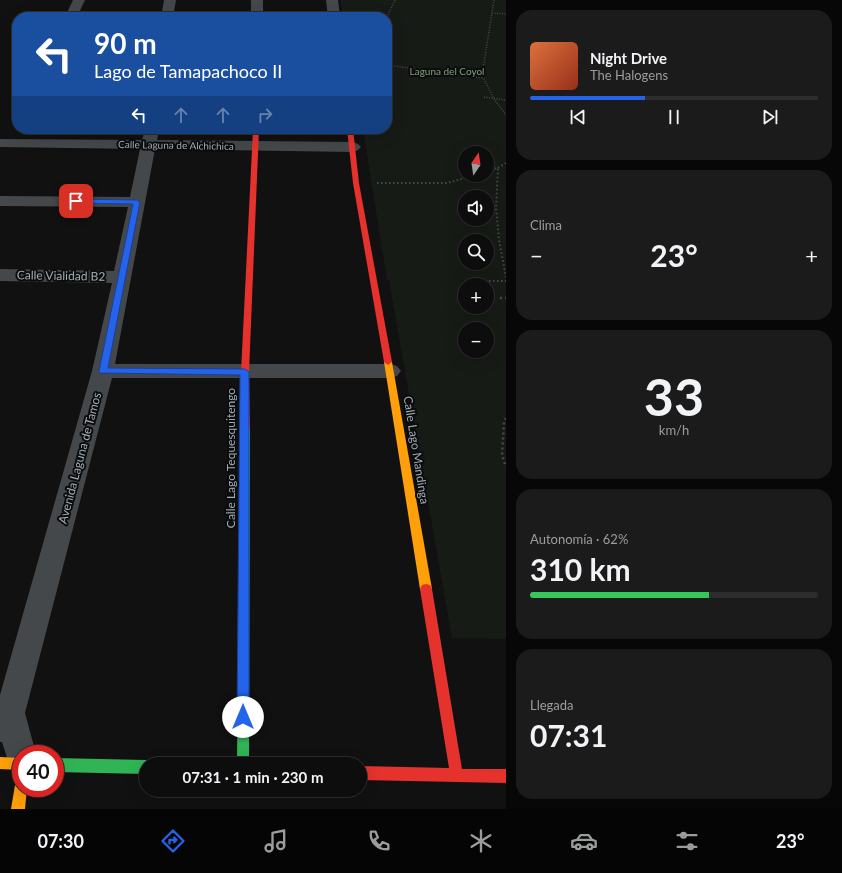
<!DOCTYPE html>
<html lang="es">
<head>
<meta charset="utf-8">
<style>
  :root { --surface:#0d0d0d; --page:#1b1b1b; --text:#f1f3f6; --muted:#9a9c9d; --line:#2d2d2e; --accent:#2563eb }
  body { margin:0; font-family:Lato,sans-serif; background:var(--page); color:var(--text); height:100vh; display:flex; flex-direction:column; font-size:15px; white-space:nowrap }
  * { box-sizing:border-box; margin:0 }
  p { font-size:13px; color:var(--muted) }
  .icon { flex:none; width:22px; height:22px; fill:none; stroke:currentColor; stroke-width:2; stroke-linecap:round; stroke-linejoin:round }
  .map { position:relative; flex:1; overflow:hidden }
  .details { display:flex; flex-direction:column; gap:10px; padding:10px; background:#070707; width:336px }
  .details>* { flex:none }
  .banner { position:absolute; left:12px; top:12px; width:380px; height:122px; border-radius:16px; box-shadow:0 4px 16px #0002,0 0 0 1px var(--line); background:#1a4fa0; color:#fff; overflow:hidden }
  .needle { width:26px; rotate:13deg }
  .controls { position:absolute; left:458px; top:146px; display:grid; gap:8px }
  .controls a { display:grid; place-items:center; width:36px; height:36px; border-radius:50%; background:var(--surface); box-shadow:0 4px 16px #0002,0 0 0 1px var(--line); font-size:20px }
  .speed { position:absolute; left:12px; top:745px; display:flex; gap:8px; font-size:20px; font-weight:700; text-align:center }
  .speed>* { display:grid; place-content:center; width:52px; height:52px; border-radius:50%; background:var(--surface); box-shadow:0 4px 16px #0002,0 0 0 1px var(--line); line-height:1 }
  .speed .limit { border:6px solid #d22; background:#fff; color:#111 }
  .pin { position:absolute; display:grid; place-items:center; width:34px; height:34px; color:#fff; margin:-17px; border-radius:8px; box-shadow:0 2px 6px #0006 }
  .me { position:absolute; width:44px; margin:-22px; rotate:0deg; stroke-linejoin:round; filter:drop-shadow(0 0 3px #0008) }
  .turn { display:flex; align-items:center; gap:14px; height:84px; padding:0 16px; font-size:18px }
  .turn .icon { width:52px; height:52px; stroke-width:2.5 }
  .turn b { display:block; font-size:28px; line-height:34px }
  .lanes { display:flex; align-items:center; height:38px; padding:0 16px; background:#0003; justify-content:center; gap:20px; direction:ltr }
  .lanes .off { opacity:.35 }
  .big { font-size:30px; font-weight:700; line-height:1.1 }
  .details .widget { flex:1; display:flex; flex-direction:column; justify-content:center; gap:6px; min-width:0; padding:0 14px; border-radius:16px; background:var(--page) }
  .details .dial { align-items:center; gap:0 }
  .dial b { font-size:52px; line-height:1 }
  .song { display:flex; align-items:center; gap:12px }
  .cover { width:48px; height:48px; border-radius:6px; background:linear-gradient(135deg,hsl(20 70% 55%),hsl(10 70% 35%)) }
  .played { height:4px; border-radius:2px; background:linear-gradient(90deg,var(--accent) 40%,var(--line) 40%) }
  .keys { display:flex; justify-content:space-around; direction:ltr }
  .heat { display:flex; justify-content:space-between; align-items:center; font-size:22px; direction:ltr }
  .charge { height:6px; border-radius:3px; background:linear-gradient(90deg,#34c759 62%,var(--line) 0) }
  .trip { position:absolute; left:139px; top:757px; width:228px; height:40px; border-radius:20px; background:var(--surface); box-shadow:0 4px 16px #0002,0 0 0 1px var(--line); font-weight:700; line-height:40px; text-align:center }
  .menu { display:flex; height:64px; justify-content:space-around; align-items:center; background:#050505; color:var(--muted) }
  .menu .icon { width:28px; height:28px }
  .menu .current { color:var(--accent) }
  .menu b { font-size:18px; color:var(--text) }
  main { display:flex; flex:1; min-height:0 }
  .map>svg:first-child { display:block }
  .green { fill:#171b16; fill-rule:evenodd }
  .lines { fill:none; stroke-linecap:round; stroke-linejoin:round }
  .path-far2 { stroke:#474a4c; stroke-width:1.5; stroke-dasharray:1 1.5; stroke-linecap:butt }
  .path-far1 { stroke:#474a4c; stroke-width:2; stroke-dasharray:1.5 2.5; stroke-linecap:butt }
  .path { stroke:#474a4c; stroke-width:2.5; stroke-dasharray:2 3; stroke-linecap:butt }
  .street { fill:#45484a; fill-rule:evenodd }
  .fast { fill:#30b455; fill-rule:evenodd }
  .slow { fill:#ff9f0a; fill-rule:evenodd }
  .jam { fill:#e5322d; fill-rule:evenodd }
  .route { fill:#2563eb; stroke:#184099 }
  .labels { text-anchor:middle; stroke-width:4; stroke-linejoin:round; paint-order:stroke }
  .far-park-label { font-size:10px; fill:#82a076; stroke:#0b0c0d }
  .far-street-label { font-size:10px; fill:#a1adb4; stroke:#0b0c0d }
  .street-label { font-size:12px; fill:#a1adb4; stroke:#0b0c0d }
</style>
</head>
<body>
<main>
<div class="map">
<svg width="506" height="809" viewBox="0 0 506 809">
  <rect width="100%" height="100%" fill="#111"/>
  <path class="green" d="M340,0H506V639L452,638L389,280H387L363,129H387V17H343ZM465,153H487V175H465ZM465,197H487V219H465ZM465,241H487V263H465ZM465,285H487V307H465ZM465,329H487V351H465Z"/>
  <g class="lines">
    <g class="path-far2">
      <polyline points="494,0 482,75 494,99 506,115"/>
      <polyline points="492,13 506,14"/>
      <polyline points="387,17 395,0"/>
      <polyline points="387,65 483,78"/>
      <polyline points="484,97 506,100"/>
    </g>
    <g class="path-far1">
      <polyline points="498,168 506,163"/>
      <polyline points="487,170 498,168 496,208 499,240 506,277"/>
      <polyline points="377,183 447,183 475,175"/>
      <polyline points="489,281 506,281"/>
    </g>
    <g class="path">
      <polyline points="500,298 506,298"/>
      <polyline points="506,418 504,422 502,455 506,467"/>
    </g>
    <g class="street">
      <polygon points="73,0 85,0 77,17 65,17"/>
      <polygon points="164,0 176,0 173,17 161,17"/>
      <rect x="251" y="0" width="12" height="17"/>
      <polygon points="326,0 338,0 340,17 328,17"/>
      <polygon points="145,129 159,129 157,140 353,142 358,144 361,147 358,150 353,152 155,149 115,364 390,364 397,366 401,371 397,376 390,378 112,378 25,713 36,754 21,754 21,772 10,767 2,742 0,742 0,695 92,371 112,283 0,281 0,269 114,271 128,207 0,206 0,196 130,197 140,149 0,147 0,139 142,140"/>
    </g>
    <g class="fast">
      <polygon points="245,425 248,426 250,428 249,764 237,764 240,428 242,426"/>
      <polygon points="55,758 146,760 151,764 146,764 146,774 55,772"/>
    </g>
    <g class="slow">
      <polygon points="388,359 392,362 432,589 430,593 426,594 422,593 420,589 384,362"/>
      <polygon points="0,757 21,758 21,770 0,769"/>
      <polygon points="21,777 21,788 27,788 25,809 11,809 16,779"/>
    </g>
    <g class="jam">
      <polygon points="253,129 259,129 249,372 250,428 248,430 242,430 240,428 241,372"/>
      <polygon points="347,129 353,129 359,183 392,362 388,365 384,362 353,183"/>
      <polygon points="426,584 430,585 432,589 462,769 506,769 506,783 360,780 360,766 449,768 420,589 422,585"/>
    </g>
  </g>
  <polygon class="route" points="76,199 137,200 140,202 108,368 245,369 249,372 249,717 248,721 243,723 239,721 237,717 240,375 100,373 99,371 133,204 73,203 73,200"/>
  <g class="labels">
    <g class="far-park-label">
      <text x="447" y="75">Laguna del Coyol</text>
    </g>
    <g class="far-street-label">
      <text transform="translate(176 145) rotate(1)" y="4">Calle Laguna de Alchichica</text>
    </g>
    <g class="street-label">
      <text transform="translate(61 276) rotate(1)" y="4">Calle Vialidad B2</text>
      <text transform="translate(416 450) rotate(81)" y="4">Calle Lago Mandinga</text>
      <text transform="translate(80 458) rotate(-75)" y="4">Avenida Laguna de Tamos</text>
      <text transform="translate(231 458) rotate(-90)" y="4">Calle Lago Tequesquitengo</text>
    </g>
  </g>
</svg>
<div class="controls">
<a><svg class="needle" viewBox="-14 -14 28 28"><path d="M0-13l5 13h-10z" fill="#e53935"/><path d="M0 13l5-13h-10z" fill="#9a9c9d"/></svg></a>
<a><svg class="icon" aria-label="sound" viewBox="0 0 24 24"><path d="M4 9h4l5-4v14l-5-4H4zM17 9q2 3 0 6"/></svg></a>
<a><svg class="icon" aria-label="search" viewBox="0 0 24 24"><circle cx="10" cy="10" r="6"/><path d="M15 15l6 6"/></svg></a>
<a>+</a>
<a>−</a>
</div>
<div class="speed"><div class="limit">40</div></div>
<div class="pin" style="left:76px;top:201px;background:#d93025"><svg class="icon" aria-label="arrive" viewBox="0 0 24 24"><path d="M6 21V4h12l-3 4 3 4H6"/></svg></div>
<svg class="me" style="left:243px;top:717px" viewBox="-20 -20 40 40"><circle r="19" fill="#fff"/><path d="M0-13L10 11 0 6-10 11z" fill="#2563eb"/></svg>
<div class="trip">07:31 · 1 min · 230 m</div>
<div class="banner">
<div class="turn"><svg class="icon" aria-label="left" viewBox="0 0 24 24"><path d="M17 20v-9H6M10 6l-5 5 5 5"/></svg><div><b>90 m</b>Lago de Tamapachoco II</div></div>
<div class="lanes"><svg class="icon" aria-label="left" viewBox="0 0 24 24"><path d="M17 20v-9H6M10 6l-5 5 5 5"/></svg><svg class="icon off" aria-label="ahead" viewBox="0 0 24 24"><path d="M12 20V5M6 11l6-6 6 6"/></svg><svg class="icon off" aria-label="ahead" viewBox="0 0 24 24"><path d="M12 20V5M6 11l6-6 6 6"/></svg><svg class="icon off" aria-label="right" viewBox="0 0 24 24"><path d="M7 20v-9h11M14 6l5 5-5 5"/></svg></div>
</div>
</div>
<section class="details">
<div class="widget">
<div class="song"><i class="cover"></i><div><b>Night Drive</b><p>The Halogens</p></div></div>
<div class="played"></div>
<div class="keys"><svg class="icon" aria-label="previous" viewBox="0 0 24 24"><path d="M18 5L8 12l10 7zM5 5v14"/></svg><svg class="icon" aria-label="pause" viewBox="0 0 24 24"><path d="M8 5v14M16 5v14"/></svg><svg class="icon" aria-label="next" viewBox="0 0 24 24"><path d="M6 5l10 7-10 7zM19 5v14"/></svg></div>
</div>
<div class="widget"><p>Clima</p>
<div class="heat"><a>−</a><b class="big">23°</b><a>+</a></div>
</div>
<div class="widget dial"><b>33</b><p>km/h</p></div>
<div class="widget"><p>Autonomía · 62%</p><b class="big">310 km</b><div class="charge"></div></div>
<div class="widget"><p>Llegada</p><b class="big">07:31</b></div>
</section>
</main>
<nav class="menu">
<b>07:30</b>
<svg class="icon current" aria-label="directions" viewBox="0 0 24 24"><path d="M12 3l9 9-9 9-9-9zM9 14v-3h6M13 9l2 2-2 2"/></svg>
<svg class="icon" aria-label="music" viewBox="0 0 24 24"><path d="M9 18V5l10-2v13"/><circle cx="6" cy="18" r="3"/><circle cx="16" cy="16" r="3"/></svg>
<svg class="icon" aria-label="phone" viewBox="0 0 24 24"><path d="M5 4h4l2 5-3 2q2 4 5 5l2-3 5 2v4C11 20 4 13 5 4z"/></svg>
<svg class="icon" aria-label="climate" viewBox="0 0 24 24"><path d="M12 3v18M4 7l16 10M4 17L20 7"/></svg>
<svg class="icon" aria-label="car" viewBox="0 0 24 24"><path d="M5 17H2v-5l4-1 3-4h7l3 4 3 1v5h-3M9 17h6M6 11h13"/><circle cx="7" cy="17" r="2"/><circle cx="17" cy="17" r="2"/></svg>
<svg class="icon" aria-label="filters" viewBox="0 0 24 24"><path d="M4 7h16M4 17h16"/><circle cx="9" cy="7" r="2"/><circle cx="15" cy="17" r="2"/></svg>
<b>23°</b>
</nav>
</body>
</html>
